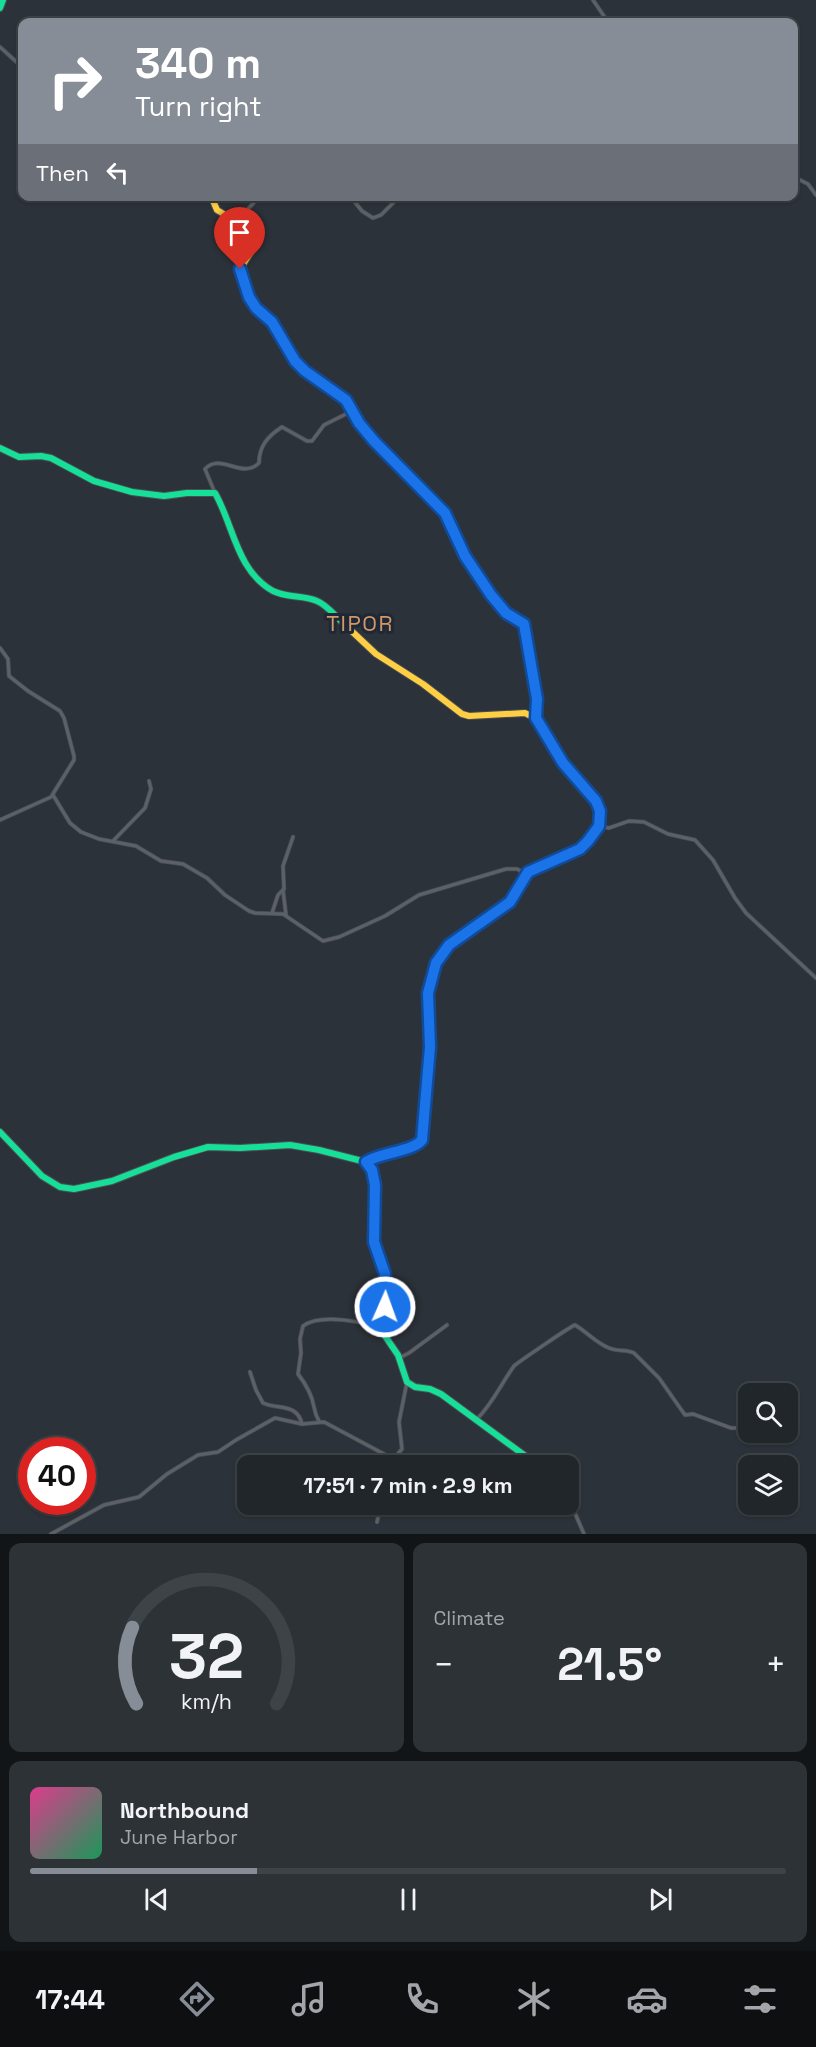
<!DOCTYPE html>
<html lang="en">
<head>
<meta charset="utf-8">
<style>
  :root { --surface:#21262b; --page:#2d3237; --text:#f1f3f6; --muted:#a2a5a9; --line:#3e4347; --accent:#868d97 }
  body { margin:0; font-family:"Space Grotesk",sans-serif; background:var(--page); color:var(--text); height:100vh; display:flex; flex-direction:column; font-size:22px; white-space:nowrap }
  * { box-sizing:border-box; margin:0 }
  p { font-size:20px; color:var(--muted) }
  .icon { flex:none; width:33px; height:33px; fill:none; stroke:currentColor; stroke-width:2; stroke-linecap:round; stroke-linejoin:round }
  .map { position:relative; height:1534px; overflow:hidden }
  .sheet { display:flex; flex-direction:column; gap:9px; padding:9px; background:#121518; flex:1 }
  .sheet>* { flex:none }
  .top-card { position:absolute; left:18px; top:18px; width:780px; height:183px; border-radius:12px; box-shadow:0 2px 4px #0004,0 0 0 2px var(--line); background:#868d97; color:#fff; overflow:hidden }
  .fabs { position:absolute; left:738px; top:1383px; display:grid; gap:12px }
  .fabs a { display:grid; place-items:center; width:60px; height:60px; border-radius:12px; background:var(--surface); box-shadow:0 2px 4px #0004,0 0 0 2px var(--line); font-size:30px }
  .speed { position:absolute; left:18px; top:1437px; display:flex; gap:12px; font-size:30px; font-weight:700; text-align:center }
  .speed>* { display:grid; place-content:center; width:78px; height:78px; border-radius:50%; background:var(--surface); box-shadow:0 2px 4px #0004,0 0 0 2px var(--line); line-height:1 }
  .speed .limit { border:9px solid #d22; background:#fff; color:#111 }
  .pin { position:absolute; display:grid; place-items:center; width:51px; height:51px; color:#fff; margin:-62px -26px; border-radius:50% 50% 50% 0; rotate:-45deg; box-shadow:0 0 6px #0007 }
  .pin .icon { rotate:45deg }
  .me { position:absolute; width:66px; margin:-33px; rotate:2deg; stroke-linejoin:round; filter:drop-shadow(0 0 4px #0008) }
  .turn { display:flex; align-items:center; gap:21px; height:126px; padding:0 18px; font-size:27px }
  .turn .icon { width:78px; height:78px; stroke-width:2.5 }
  .turn b { display:block; font-size:42px; line-height:51px }
  .then { display:flex; align-items:center; height:57px; padding:0 18px; background:#0003; gap:12px; font-size:22px }
  .big { font-size:45px; font-weight:600; line-height:1.1 }
  .sheet .widget { flex:1; display:flex; flex-direction:column; justify-content:center; gap:9px; min-width:0; padding:0 21px; border-radius:12px; background:var(--page) }
  .sheet .dial { align-items:center; gap:0 }
  .dial svg { height:156px; overflow:visible; fill:none; stroke:var(--line); stroke-width:7; stroke-linecap:round; text-anchor:middle }
  .dial text { fill:var(--text); stroke:none }
  .song { display:flex; align-items:center; gap:18px }
  .cover { width:72px; height:72px; border-radius:9px; background:linear-gradient(135deg,hsl(330 70% 55%),hsl(150 70% 35%)) }
  .played { height:6px; border-radius:3px; background:linear-gradient(90deg,var(--accent) 30%,var(--line) 30%) }
  .keys { display:flex; justify-content:space-around; direction:ltr }
  .heat { display:flex; justify-content:space-between; align-items:center; font-size:33px; direction:ltr }
  .sheet .tiles { flex:1; display:grid; gap:9px; grid-template-columns:1fr 1fr }
  .widget:last-child { grid-column:span 2 }
  .trip { position:absolute; left:237px; top:1455px; width:342px; height:60px; border-radius:12px; background:var(--surface); box-shadow:0 2px 4px #0004,0 0 0 2px var(--line); font-weight:600; line-height:60px; text-align:center }
  .tabs { display:flex; height:96px; justify-content:space-around; align-items:center; background:#0d0f11; color:var(--muted) }
  .tabs .icon { width:42px; height:42px }
  .tabs .on { color:var(--accent) }
  .tabs b { font-size:27px; color:var(--text) }
  .map>svg:first-child { display:block }
  .lines { fill:none; stroke-linecap:round; stroke-linejoin:round }
  .street-casing { stroke:#4a4e54; stroke-width:4.5 }
  .fast-casing { stroke:#4a4e54; stroke-width:8 }
  .slow-casing { stroke:#4a4e54; stroke-width:8 }
  .jam-casing { stroke:#4a4e54; stroke-width:8 }
  .street { stroke:#5c6067; stroke-width:3 }
  .fast { stroke:#16e098; stroke-width:6 }
  .slow { stroke:#ffcf43; stroke-width:6 }
  .jam { stroke:#f24e42; stroke-width:6 }
  .route-casing { stroke:#114b97; stroke-width:15 }
  .route { stroke:#1a73e8; stroke-width:10 }
  .labels { text-anchor:middle; stroke-width:6; stroke-linejoin:round; paint-order:stroke }
  .quarter-label { font-size:22px; letter-spacing:1.5px; fill:#d0986b; stroke:#1f2834 }
</style>
</head>
<body>
<div class="map">
<svg width="816" height="1534" viewBox="0 0 816 1534">
  <rect width="100%" height="100%" fill="#2c3239"/>
  <g class="lines">
    <g class="street-casing">
      <g id="street">
        <polyline points="593,0 608,22"/>
        <polyline points="0,47 22,67"/>
        <polyline points="794,177 808,184 816,195"/>
        <polyline points="350,196 362,211 373,218 381,215 400,196"/>
        <polyline points="237,221 260,196"/>
        <path d="M215,493L205,469C221,452 242,480 259,463C259,446 268,436 282,427L307,441H312L324,425L352,411"/>
        <polyline points="0,648 8,659 9,676 28,691 60,711 64,718 74,756 74,760 51,797 0,820"/>
        <polyline points="53,795 70,823 81,832 99,839 136,846 161,861 183,864 207,878 225,895 249,911 255,913 283,914 323,941 339,937 385,916 419,895 506,869 517,869 526,874"/>
        <polyline points="113,841 145,808 151,789 149,781"/>
        <polyline points="283,890 286,915"/>
        <polyline points="272,913 278,895 284,889 283,866 293,837"/>
        <path d="M366,1162C380,1152 413,1152 422,1140L430,1047L428,993L436,963L449,945L463,934L491,918L510,902L528,872L580,849L589,841L599,826L609,828L629,821L644,822L668,834L695,840L713,860L735,898L746,913L816,978"/>
        <polyline points="399,1358 409,1353 447,1325"/>
        <path d="M250,1372L256,1390L263,1403C279,1410 297,1403 302,1424"/>
        <path d="M477,1419C493,1403 501,1384 514,1366C517,1363 571,1326 575,1325C587,1332 596,1343 609,1348C618,1352 626,1349 634,1353L659,1378L685,1415L693,1414L731,1428H737"/>
        <path d="M319,1421C316,1416 315,1413 314,1407C312,1395 305,1383 298,1374L301,1353L300,1339L303,1326C321,1313 363,1322 383,1328"/>
        <polyline points="395,1466 396,1456"/>
        <polyline points="568,1497 584,1534"/>
        <polyline points="377,1522 381,1504"/>
        <polyline points="51,1534 104,1505 139,1497 167,1474 198,1455 218,1452 236,1440 275,1418 302,1424 324,1422 384,1454 390,1457 396,1456 402,1449 399,1422 407,1382"/>
      </g>
    </g>
    <g class="fast-casing">
      <g id="fast">
        <polyline points="0,8 3,0"/>
        <path d="M0,448L19,457L41,456L51,458L94,481L132,492L164,496L187,493H215C234,526 236,570 273,591C287,598 303,595 317,601C327,605 334,615 342,622"/>
        <polyline points="529,715 536,718 563,763 598,805 600,811 599,826"/>
        <polyline points="0,1132 42,1176 60,1187 74,1189 112,1181 174,1157 208,1147 240,1148 290,1145 319,1150 366,1162 372,1170 375,1185 374,1242 386,1280 383,1333 398,1355 407,1382 415,1387 430,1389 441,1394 539,1466"/>
      </g>
    </g>
    <g class="slow-casing">
      <g id="slow">
        <polyline points="211,196 217,210 242,225 252,240 251,252 240,269 249,297 256,308 272,322 295,361 305,371 346,400 361,425"/>
        <polyline points="342,622 376,654 423,684 462,714 469,716 525,713 529,715"/>
      </g>
    </g>
    <g class="jam-casing">
      <polyline id="jam" points="361,425 445,513 465,556 491,595 506,613 524,624 537,699 536,718"/>
    </g>
    <use href="#street" class="street"/>
    <use href="#fast" class="fast"/>
    <use href="#slow" class="slow"/>
    <use href="#jam" class="jam"/>
  </g>
  <g class="lines">
    <g class="route-casing">
      <path id="route" d="M240,269L249,297L256,308L272,322L295,361L305,371L346,400L359,423L374,441L445,513L465,556L491,595L506,613L524,624L537,699L536,718L563,763L596,801L600,811L599,826L588,841L580,849L528,872L510,902L449,945L436,963L428,993L430,1047L422,1140C412,1152 381,1152 366,1162L372,1170L375,1185L374,1242L385,1274V1307"/>
    </g>
    <use href="#route" class="route"/>
  </g>
  <g class="labels">
    <g class="quarter-label">
      <text x="360" y="631">TIPOR</text>
    </g>
  </g>
</svg>
<div class="fabs">
<a><svg class="icon" aria-label="search" viewBox="0 0 24 24"><circle cx="10" cy="10" r="6"/><path d="M15 15l6 6"/></svg></a>
<a><svg class="icon" aria-label="layers" viewBox="0 0 24 24"><path d="M12 4l9 5-9 5-9-5zM3 14l9 5 9-5"/></svg></a>
</div>
<div class="speed"><div class="limit">40</div></div>
<div class="pin" style="left:240px;top:269px;background:#d93025"><svg class="icon" aria-label="arrive" viewBox="0 0 24 24"><path d="M6 21V4h12l-3 4 3 4H6"/></svg></div>
<svg class="me" style="left:385px;top:1307px" viewBox="-20 -20 40 40"><circle r="17" fill="#1a73e8" stroke="#fff" stroke-width="3"/><path d="M0-11L8 9 0 5-8 9z" fill="#fff"/></svg>
<div class="trip">17:51 · 7 min · 2.9 km</div>
<div class="top-card">
<div class="turn"><svg class="icon" aria-label="right" viewBox="0 0 24 24"><path d="M7 20v-9h11M14 6l5 5-5 5"/></svg><div><b>340 m</b>Turn right</div></div>
<div class="then">Then<svg class="icon" aria-label="left" viewBox="0 0 24 24"><path d="M17 20v-9H6M10 6l-5 5 5 5"/></svg></div>
</div>
</div>
<section class="sheet">
<div class="tiles">
<div class="widget dial"><svg viewBox="0 0 100 80">
<path d="M14 69A42 42 0 1 1 86 69"/>
<path d="M14 69A42 42 0 0 1 12 30" stroke="#868d97"/>
<text x="50" y="56" font-size="32" font-weight="700">32</text>
<text x="50" y="72" font-size="11">km/h</text>
</svg></div>
<div class="widget"><p>Climate</p>
<div class="heat"><a>−</a><b class="big">21.5°</b><a>+</a></div>
</div>
<div class="widget">
<div class="song"><i class="cover"></i><div><b>Northbound</b><p>June Harbor</p></div></div>
<div class="played"></div>
<div class="keys"><svg class="icon" aria-label="previous" viewBox="0 0 24 24"><path d="M18 5L8 12l10 7zM5 5v14"/></svg><svg class="icon" aria-label="pause" viewBox="0 0 24 24"><path d="M8 5v14M16 5v14"/></svg><svg class="icon" aria-label="next" viewBox="0 0 24 24"><path d="M6 5l10 7-10 7zM19 5v14"/></svg></div>
</div>
</div>
</section>
<nav class="tabs">
<b>17:44</b>
<svg class="icon on" aria-label="directions" viewBox="0 0 24 24"><path d="M12 3l9 9-9 9-9-9zM9 14v-3h6M13 9l2 2-2 2"/></svg>
<svg class="icon" aria-label="music" viewBox="0 0 24 24"><path d="M9 18V5l10-2v13"/><circle cx="6" cy="18" r="3"/><circle cx="16" cy="16" r="3"/></svg>
<svg class="icon" aria-label="phone" viewBox="0 0 24 24"><path d="M5 4h4l2 5-3 2q2 4 5 5l2-3 5 2v4C11 20 4 13 5 4z"/></svg>
<svg class="icon" aria-label="climate" viewBox="0 0 24 24"><path d="M12 3v18M4 7l16 10M4 17L20 7"/></svg>
<svg class="icon" aria-label="car" viewBox="0 0 24 24"><path d="M5 17H2v-5l4-1 3-4h7l3 4 3 1v5h-3M9 17h6M6 11h13"/><circle cx="7" cy="17" r="2"/><circle cx="17" cy="17" r="2"/></svg>
<svg class="icon" aria-label="filters" viewBox="0 0 24 24"><path d="M4 7h16M4 17h16"/><circle cx="9" cy="7" r="2"/><circle cx="15" cy="17" r="2"/></svg>
</nav>
</body>
</html>
